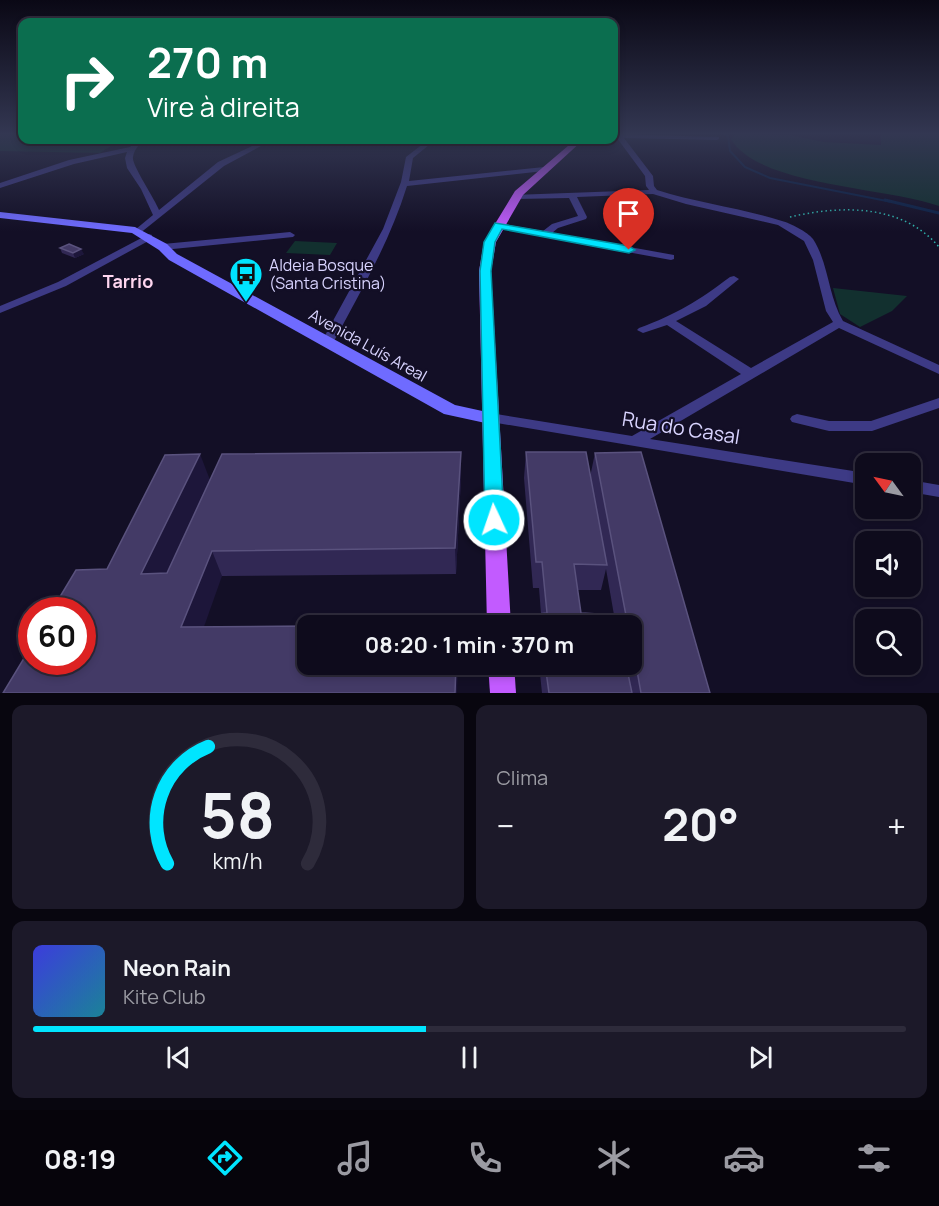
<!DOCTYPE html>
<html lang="pt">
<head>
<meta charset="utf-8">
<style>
  :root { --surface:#0e0b1c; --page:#1c1929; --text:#f1f3f6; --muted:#9b9ba3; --line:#2e2b3b; --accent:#00e5ff }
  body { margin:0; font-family:Manrope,sans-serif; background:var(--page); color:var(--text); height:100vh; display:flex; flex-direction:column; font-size:22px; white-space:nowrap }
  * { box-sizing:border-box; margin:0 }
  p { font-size:20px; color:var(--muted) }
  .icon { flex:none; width:33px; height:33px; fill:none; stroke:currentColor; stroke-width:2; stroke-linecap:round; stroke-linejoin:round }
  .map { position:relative; height:693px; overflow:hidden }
  .sheet { display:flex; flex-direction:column; gap:12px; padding:12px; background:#08060f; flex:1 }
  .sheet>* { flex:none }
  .guide { position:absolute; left:18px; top:18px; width:600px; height:126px; border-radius:12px; box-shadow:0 3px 9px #0003,0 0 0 2px var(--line); background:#0b6e4f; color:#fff; overflow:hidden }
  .needle { width:39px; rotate:303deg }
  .fabs { position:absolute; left:855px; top:453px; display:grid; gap:12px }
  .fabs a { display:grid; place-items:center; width:66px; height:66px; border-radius:12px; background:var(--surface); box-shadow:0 3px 9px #0003,0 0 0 2px var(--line); font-size:30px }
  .speed { position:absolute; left:18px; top:597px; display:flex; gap:12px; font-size:30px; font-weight:700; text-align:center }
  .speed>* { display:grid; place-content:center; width:78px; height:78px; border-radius:50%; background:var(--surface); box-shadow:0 3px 9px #0003,0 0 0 2px var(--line); line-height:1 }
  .speed .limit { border:9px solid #d22; background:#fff; color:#111 }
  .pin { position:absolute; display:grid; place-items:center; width:51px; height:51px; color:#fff; margin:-62px -26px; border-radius:50% 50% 50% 0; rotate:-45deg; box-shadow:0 0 6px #0007 }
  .pin .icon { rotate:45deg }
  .me { position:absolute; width:66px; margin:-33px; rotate:357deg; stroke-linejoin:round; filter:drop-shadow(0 0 4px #0008) }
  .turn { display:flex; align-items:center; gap:21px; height:126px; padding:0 30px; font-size:27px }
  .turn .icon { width:78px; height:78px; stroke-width:2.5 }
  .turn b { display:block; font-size:42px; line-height:51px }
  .big { font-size:45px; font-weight:700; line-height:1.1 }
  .sheet .widget { flex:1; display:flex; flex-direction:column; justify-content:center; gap:9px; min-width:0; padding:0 21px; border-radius:12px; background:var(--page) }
  .sheet .dial { align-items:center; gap:0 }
  .dial svg { height:156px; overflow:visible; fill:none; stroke:var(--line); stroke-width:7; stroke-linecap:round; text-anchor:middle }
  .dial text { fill:var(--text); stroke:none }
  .song { display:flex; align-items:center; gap:18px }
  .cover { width:72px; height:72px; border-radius:9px; background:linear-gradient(135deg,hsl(240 70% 55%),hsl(190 70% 35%)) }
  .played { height:6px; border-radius:3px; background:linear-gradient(90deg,var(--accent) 45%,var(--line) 45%) }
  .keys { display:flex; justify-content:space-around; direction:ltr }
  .heat { display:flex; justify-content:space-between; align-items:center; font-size:33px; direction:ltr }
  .sheet .tiles { flex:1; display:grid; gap:12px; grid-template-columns:1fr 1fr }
  .widget:last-child { grid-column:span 2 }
  .trip { position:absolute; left:297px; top:615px; width:345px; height:60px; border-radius:12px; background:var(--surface); box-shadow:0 3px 9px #0003,0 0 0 2px var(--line); font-weight:700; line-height:60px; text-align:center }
  .menu { display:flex; height:96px; justify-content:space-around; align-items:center; background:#06040b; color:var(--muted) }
  .menu .icon { width:42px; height:42px }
  .menu .current { color:var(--accent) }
  .menu b { font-size:27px; color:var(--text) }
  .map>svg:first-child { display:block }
  .green { fill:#12302f }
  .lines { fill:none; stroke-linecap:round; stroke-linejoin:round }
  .stream-far1 { stroke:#0c2248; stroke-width:2 }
  .stream { stroke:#0c2248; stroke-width:3 }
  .path { stroke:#2fb8b0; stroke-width:1.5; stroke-dasharray:1.5 3; stroke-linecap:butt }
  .street { fill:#3d3a85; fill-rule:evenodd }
  .secondary { fill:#6f6bff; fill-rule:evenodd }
  .primary { fill:#c25bff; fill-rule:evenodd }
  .wall { fill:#312854; fill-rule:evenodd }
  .shaded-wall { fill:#1d163a }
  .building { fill:#433a66; stroke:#5a527e; stroke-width:1.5 }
  .route { fill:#00e5ff; stroke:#0095a6; stroke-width:1.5 }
  .labels { text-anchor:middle; stroke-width:4.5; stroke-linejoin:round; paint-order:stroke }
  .poi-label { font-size:16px; fill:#d9d4ff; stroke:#130f26; text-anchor:start }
  .street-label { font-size:16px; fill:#d9d4ff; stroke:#130f26 }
  .neighbourhood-label { font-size:18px; font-weight:bold; fill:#ffd6f0; stroke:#130f26 }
  .near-street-label { font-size:20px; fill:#d9d4ff; stroke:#130f26 }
</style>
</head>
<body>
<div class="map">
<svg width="939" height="693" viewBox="0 0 939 693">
  <rect width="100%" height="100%" fill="#130f26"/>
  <g class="green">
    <polygon points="0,134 22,134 22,140 120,140 100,153 0,151"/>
    <path d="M735,134L789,135L824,142L881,145V134H939V206C887,187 758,186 731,139Z"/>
    <polygon points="295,241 337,243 330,255 286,253"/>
    <polygon points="833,288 907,296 892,311 860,327 840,314"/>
  </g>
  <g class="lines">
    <polyline class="stream-far1" points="725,134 728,136 730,151 745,167 770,178 892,202"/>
    <polyline class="stream" points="885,200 939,213"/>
    <path class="path" d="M790,217C841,205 903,204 939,247"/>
    <g class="street">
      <path d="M614,134L719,137V139L717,140L624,138L653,176L654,186L657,190C698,203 741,208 782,221C790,223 808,232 813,239C829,264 828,296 843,321L939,365V374L839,328L650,439L866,473V485L485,421L483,418L485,415L490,413L632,436L741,374L667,325L643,333L637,330L639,328C677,314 698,301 730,277L734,276L739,279L706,306L676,321L751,368L833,322L826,311L813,260L804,241L778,225L686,204L653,194L577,197L587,217L586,219L558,228L552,233L674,255V259L671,260L496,228V224L499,223L543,231L552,224L578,216L569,198L516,199L512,197L513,195L649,190L646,186L645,176L617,138H614Z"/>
      <path d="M137,140H143C139,145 134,150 133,157C131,164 155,199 159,210L218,162L265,140H272L224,166L139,234L136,233V229L153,215L141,189L127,168L125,158L127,152L74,164L0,188V183L69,160L130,147Z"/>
      <path d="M428,140H435L413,158L409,181L544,167L548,169L544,171L407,186C390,241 361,291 334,341L332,344H324L322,341L383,229L401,182L406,157Z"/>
      <polygon points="290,232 295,235 293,237 163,250 158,247 163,244"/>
      <polygon points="149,234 152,235 152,239 66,286 0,313 0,306 58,282"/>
      <polygon points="939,398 939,408 872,431 829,431 792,422 790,419 792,416 797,414 829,421 871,421"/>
      <polygon points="910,480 939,485 939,497 910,492"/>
    </g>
    <polygon class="secondary" points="0,212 135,227 167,244 177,254 455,405 496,414 499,418 496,422 490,424 444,414 169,260 159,250 132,233 0,218"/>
    <g class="primary">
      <polygon points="575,140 583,140 523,195 496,242 491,271 511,626 487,626 479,271 484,242 515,191"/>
      <polygon points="488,664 514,664 516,693 490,693"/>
    </g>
  </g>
  <g class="wall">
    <polygon points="60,248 84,254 75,258 62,253"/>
    <path d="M526,452L590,477L595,453L710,693H542L539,664H632V626H538L539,614H541L539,588H533L524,478ZM606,569L614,615L581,613L577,590H601Z"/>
    <polygon points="461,478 456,574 222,576 3,693 210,479"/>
  </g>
  <g class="shaded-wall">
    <polygon points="81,249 84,254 75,258 73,253"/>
    <polygon points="461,452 461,478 456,574 455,548"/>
    <polygon points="200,454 210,480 156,600 141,574"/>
    <polygon points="212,551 222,576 195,652 181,627"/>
    <polygon points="456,664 458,664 457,693 455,693"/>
  </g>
  <g class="building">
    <polygon points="69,244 81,249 73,253 60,248"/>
    <polygon points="461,452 455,548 212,551 181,627 308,626 308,664 456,664 455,693 3,693 32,645 32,662 82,662 82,610 52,610 76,570 107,569 165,455 200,454 141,574 167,573 222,454"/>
    <polygon points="526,452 586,452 607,565 574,564 581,613 616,615 618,626 541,626 539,614 547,613 542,562 536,562"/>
    <polygon points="641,452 710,693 641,693 632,643 632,626 628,626 595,453"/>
    <polygon points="545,664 626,664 632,693 549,693"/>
  </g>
  <linearGradient id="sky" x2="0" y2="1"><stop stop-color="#0a0815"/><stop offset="0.58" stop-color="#333752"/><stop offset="1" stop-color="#333752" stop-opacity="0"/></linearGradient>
  <rect width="939" height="231" fill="url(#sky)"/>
  <polygon class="route" points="495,223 629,246 635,250 629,253 502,229 495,242 491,271 504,520 501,525 494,527 488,525 485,520 480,271 484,242"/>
  <defs>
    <g id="bus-pin" transform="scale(1.725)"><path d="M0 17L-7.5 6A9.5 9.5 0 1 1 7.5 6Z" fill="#00e5ff" stroke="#130f26"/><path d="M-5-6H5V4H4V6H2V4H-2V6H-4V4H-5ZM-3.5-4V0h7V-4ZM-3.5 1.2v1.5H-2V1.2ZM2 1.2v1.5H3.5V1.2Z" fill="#111"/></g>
  </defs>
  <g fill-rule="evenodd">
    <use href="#bus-pin" x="246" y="274"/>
  </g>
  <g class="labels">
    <g class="poi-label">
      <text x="269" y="271">Aldeia Bosque<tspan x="269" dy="18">(Santa Cristina)</tspan></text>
    </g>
    <g class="street-label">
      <text transform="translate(368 345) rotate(29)" y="6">Avenida Luís Areal</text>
    </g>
    <g class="neighbourhood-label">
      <text x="128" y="288">Tarrio</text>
    </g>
    <g class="near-street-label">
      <text transform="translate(681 428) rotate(9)" y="7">Rua do Casal</text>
    </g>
  </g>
</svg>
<div class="fabs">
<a><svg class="needle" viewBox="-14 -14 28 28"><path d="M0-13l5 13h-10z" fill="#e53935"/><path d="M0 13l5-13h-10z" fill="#9b9ba3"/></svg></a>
<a><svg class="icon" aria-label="sound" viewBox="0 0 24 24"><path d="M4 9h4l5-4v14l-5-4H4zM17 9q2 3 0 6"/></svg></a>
<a><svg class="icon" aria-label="search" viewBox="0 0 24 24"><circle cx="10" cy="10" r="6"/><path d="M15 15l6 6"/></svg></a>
</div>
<div class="speed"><div class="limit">60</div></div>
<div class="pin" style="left:629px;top:250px;background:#d93025"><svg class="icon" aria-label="arrive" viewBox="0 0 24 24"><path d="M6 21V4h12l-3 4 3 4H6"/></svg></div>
<svg class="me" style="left:494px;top:520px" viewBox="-20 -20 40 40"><circle r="17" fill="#00e5ff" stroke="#fff" stroke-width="3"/><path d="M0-11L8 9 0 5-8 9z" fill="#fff"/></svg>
<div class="trip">08:20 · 1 min · 370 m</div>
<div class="guide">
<div class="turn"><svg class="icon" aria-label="right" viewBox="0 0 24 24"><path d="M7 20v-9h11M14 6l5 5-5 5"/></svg><div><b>270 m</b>Vire à direita</div></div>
</div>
</div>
<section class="sheet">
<div class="tiles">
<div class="widget dial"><svg viewBox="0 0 100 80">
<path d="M14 69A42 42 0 1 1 86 69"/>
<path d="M14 69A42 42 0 0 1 35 9" stroke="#00e5ff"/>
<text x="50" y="56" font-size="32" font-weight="700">58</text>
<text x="50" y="72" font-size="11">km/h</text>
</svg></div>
<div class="widget"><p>Clima</p>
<div class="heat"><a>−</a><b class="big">20°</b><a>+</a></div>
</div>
<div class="widget">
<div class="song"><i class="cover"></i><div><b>Neon Rain</b><p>Kite Club</p></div></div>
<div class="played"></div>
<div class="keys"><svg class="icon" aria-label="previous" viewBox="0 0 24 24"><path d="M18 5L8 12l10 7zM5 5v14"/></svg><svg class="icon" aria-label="pause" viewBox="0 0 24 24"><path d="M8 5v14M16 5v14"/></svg><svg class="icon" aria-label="next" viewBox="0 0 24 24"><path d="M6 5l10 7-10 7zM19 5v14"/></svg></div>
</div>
</div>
</section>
<nav class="menu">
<b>08:19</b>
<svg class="icon current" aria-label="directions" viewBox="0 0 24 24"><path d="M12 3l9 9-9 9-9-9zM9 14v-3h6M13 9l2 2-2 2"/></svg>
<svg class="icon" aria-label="music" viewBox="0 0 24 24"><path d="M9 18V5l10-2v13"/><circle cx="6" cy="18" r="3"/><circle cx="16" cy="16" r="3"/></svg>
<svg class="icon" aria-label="phone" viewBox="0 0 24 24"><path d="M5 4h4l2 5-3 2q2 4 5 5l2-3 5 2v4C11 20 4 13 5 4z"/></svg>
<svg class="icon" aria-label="climate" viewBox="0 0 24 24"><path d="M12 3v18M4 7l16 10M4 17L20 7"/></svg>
<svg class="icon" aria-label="car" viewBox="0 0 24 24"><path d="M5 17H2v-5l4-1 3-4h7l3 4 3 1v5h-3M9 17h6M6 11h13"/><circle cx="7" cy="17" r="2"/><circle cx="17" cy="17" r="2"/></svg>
<svg class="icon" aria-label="filters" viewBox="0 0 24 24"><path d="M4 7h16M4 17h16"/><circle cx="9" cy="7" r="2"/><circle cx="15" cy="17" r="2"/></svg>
</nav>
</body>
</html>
